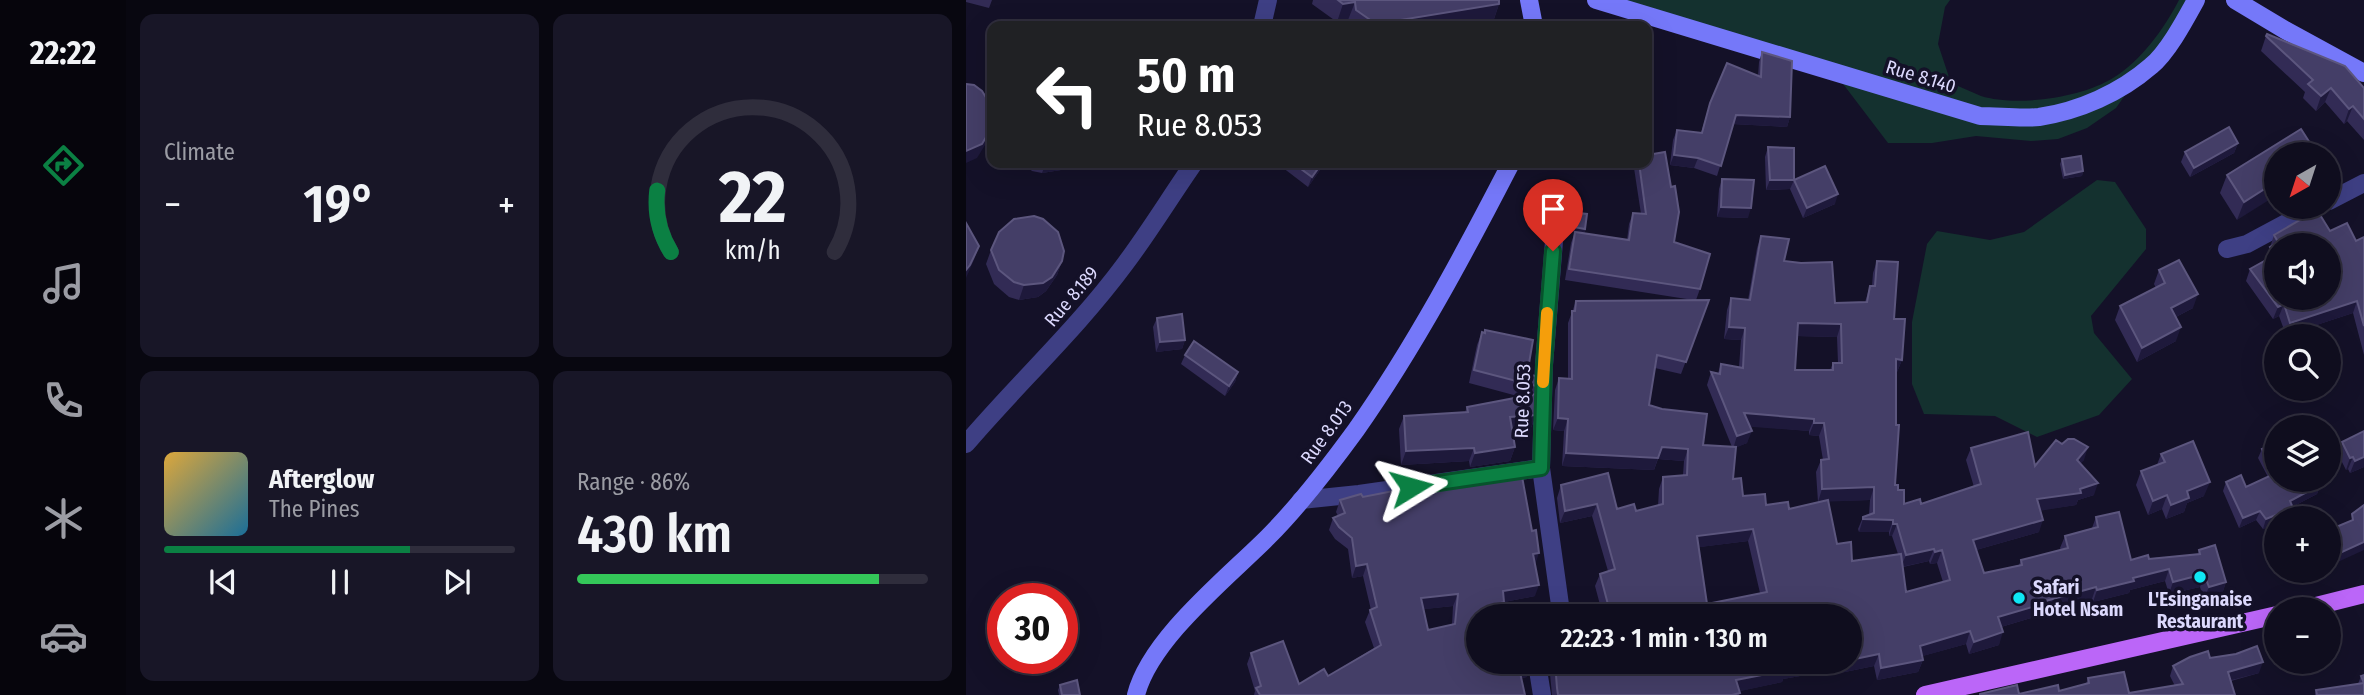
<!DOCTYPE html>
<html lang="en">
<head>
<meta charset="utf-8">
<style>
  :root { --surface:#0f0d1e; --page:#181627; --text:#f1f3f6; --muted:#9b9ca4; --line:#2f2d3c; --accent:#0b8043 }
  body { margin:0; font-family:"Fira Sans Condensed",sans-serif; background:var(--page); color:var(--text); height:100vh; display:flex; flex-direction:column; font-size:26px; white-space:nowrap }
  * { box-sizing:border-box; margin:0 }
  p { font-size:23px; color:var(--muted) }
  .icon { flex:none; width:38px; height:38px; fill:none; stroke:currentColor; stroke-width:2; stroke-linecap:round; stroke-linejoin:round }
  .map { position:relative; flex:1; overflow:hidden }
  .drawer { display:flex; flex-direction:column; gap:14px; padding:14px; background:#080710; width:840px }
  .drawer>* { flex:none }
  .hud { position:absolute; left:21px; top:21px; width:665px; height:147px; border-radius:14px; box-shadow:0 7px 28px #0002,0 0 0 2px var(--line); background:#202124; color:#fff; overflow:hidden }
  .needle { width:46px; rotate:219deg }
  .fabs { position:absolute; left:1298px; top:142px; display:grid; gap:14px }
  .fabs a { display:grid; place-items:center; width:77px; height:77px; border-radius:50%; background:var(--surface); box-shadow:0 7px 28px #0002,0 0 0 2px var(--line); font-size:35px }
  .speed { position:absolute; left:21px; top:583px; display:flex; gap:14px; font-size:35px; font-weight:700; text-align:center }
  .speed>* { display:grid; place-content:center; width:91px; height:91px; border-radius:50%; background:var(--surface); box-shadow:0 7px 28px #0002,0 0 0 2px var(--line); line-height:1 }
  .speed .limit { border:10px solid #d22; background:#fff; color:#111 }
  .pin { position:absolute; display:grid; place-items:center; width:60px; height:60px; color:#fff; margin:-72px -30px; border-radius:50% 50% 50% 0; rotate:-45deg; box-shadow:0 0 7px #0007 }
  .pin .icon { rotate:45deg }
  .me { position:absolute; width:77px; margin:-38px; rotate:82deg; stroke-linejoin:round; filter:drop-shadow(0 0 5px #0008) }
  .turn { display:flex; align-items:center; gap:24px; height:147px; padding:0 35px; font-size:32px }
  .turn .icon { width:91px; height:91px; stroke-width:2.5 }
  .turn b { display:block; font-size:49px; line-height:60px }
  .big { font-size:52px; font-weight:600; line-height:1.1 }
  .drawer .tile { flex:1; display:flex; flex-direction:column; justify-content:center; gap:10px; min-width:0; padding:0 24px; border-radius:14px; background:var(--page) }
  .drawer .dial { align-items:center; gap:0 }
  .dial svg { height:182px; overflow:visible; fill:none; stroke:var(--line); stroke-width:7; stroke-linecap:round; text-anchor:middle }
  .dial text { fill:var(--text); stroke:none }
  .song { display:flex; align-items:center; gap:21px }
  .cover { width:84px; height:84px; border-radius:10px; background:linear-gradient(135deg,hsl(40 70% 55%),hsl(200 70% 35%)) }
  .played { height:7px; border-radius:4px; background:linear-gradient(90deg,var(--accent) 70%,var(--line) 70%) }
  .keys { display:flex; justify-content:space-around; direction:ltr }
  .heat { display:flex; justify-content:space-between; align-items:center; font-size:38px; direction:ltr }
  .charge { height:10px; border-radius:5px; background:linear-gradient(90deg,#34c759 86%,var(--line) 0) }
  .drawer .tiles { flex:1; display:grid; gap:14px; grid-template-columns:repeat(2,1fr) }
  .trip { position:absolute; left:500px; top:604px; width:396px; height:70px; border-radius:35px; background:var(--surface); box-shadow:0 7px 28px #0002,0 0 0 2px var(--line); font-weight:600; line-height:70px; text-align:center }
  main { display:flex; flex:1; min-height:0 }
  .dock { display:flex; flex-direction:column; width:126px; justify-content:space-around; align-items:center; background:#06050c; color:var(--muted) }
  .dock .icon { width:49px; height:49px }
  .dock .on { color:var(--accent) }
  .dock b { font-size:32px; color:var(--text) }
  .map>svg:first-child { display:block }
  .green { fill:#14312f }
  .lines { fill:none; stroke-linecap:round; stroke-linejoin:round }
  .street { stroke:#3e3f84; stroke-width:18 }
  .secondary { stroke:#7578f9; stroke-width:18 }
  .primary { stroke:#bb66f8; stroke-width:18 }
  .wall { fill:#322b55; fill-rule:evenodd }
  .shaded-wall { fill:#1e193b }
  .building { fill:#443e67; stroke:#5c567e; stroke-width:2; fill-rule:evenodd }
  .route-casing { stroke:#07532c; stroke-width:18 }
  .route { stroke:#0b8043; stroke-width:12 }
  .slow { stroke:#f59e0b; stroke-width:12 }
  .poi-dot { fill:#0fe7f4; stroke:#141128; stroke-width:2.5 }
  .labels { text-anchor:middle; stroke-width:7; stroke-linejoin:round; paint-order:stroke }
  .street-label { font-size:19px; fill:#dcd9fd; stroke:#141128 }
  .poi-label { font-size:19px; font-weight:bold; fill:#dcd9fd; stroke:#141128; text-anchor:start }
</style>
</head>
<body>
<main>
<nav class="dock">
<b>22:22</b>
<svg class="icon on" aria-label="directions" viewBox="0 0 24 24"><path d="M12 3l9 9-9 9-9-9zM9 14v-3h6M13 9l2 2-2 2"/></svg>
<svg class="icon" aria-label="music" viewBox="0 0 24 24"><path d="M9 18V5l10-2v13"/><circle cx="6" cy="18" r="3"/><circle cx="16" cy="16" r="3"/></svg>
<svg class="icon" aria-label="phone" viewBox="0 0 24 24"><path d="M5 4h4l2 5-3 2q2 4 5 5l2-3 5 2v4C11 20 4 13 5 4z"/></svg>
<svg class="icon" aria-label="climate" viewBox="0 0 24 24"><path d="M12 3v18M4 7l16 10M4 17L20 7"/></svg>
<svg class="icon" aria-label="car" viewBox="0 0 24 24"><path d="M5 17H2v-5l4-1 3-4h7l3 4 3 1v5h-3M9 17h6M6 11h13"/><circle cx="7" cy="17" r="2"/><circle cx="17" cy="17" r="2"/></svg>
</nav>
<section class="drawer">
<div class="tiles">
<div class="tile"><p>Climate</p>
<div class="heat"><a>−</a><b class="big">19°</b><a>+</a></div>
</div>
<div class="tile dial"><svg viewBox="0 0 100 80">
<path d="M14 69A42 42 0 1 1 86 69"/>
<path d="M14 69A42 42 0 0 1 8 42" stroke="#0b8043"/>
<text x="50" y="56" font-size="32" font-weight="700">22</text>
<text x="50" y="72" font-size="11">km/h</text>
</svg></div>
<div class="tile">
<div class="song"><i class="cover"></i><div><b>Afterglow</b><p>The Pines</p></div></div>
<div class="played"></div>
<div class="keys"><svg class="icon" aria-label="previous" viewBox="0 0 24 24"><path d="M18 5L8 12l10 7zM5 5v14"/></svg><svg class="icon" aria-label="pause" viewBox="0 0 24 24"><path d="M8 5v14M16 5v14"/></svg><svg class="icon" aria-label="next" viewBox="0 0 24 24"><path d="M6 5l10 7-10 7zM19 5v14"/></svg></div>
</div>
<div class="tile"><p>Range · 86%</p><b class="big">430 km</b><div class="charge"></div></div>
</div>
</section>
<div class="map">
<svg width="1398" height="695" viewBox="0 0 1398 695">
  <rect width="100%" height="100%" fill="#141128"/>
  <g class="green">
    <path d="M632,0H984L979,7L972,44L985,83C995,87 1005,92 1015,96C1050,107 1115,98 1147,78C1175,61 1198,29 1213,0H1226L1150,108L1121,128L1092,139L1065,141L1010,136L966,143H922L868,72Z"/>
    <polygon points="1131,180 1149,182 1180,229 1180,249 1125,316 1128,333 1166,379 1133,415 1071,437 1029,416 958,414 946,384 946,322 961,244 971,231 1024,240 1058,232"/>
  </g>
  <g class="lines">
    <g class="street">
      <polyline points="296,26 302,0"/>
      <polyline points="1363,201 1398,183"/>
      <polyline points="589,229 578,365 575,468 595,612 593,616"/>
      <polyline points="1261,249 1281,244 1352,206"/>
      <path d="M0,444C52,383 111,329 159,264C183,232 205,196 228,163"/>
      <polyline points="335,500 393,494 575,468"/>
      <polyline points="575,662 572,670 576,695"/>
    </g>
    <g class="secondary">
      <polyline points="563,0 568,26"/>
      <path d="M630,0L1014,116C1033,116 1054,119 1073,117C1113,111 1154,93 1185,66C1202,52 1219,20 1230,0"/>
      <polyline points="1269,0 1319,30 1398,73"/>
      <path d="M170,695C184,639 261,578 302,537C334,505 363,467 390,430C449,346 498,254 545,163"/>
    </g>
    <g class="primary">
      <polyline points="1338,609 1398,594"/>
      <polyline points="959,695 1311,615"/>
    </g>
  </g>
  <g class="wall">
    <polygon points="0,0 26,0 23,8 0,2"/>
    <polygon points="347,0 533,0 533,4 527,22 500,26 383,26 382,20 371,22 346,4"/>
    <polygon points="1300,36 1398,88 1398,140 1381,121 1378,124 1359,102 1350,111 1337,98 1339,92 1295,51"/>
    <polygon points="796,52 824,117 821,127 767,124 751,176 728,168 704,165 707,140 711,130 735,133 744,103 792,76 793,62"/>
    <polygon points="1335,129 1271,220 1254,193 1261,175"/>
    <polygon points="1272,143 1268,153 1224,177 1215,162 1219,152"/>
    <polygon points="802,147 828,180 869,204 837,218 824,189 800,190 799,157"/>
    <polygon points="1096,159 1117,171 1116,176 1097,179 1094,164"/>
    <polygon points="57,163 104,163 95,170 76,173 66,171"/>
    <polygon points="313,163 357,163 354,170 342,187 312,164"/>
    <path d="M670,163H681L708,242L734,289L730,300H743L715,374L689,368L683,405L737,445L766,447L741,385L745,372L752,373L755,364L773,367L775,340L758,339L761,310L765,298L782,300L791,248L795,236L818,261L869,303L899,302L904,286H906L907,273L911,261L928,319L936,360L931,372H930L929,485L932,490L938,504H955L1008,487L1000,460L1005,448L1069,466L1118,460L1114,463L1128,495L1112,500L1110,505L1075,510L1073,532L1010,550L1018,573L1053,565L1055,560L1095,550L1094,548L1099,536L1126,528L1130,517L1165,560L1232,554L1233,550L1260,582L1256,594L1238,599L1234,587L1203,594L1199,581L1164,590L1163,593L1127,602L1126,599L1066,615L1065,618L1035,627L1033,645L1003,654L1000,644L956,656L957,660L952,672L911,680L908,666L874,673V669L817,679L816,682L773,691V695H586L584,674L589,662L753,664L765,662H884V616H637L629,586L634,574L642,571L626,516L594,523L591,498L595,485L651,509L670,511L692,506L693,489L697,477L717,475L718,461L692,459L688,470L596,466L598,431L587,430L589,390L593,378L602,379V323L610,301L727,300L599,280L605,243L609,232L600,231L601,217L603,212L619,229L618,233L661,240L663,224L667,213L675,214L668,168ZM831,336L871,337L872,363H867L864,370H829ZM784,426L843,431V435L853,436L857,460H855L850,472L852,502L855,501L823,509L800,505L777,496L767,479L770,447L781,443ZM904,500L903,515L897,517L892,529L893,532H923V536H926L932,554L886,561L871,544L862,501ZM782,541L794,593L741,604L733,547ZM963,561L964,564L971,563L977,582L940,592L937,567Z"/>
    <polygon points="756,179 782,218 751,217 753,189"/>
    <polygon points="1364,231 1390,241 1398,237 1398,355 1387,313 1320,335 1313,316 1307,319 1280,281 1284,269 1300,260 1308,235"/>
    <polygon points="25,250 96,261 91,275 80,291 72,297 53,300 43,297 28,284 20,264"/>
    <polygon points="1193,270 1227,308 1210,317 1210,341 1171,362 1149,320 1154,306 1190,288 1188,284"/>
    <polygon points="191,318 219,340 216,349 190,352 187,327"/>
    <polygon points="516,332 561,375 570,386 567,395 570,415 565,428 546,430 549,447 544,461 504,467 503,461 435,465 433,429 438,416 499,412 501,407 555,397 503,383 511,345"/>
    <polygon points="219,355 272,372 269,382 259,396 215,364"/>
    <polygon points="1398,431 1398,467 1384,473 1382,469 1380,470 1372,454 1376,442"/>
    <polygon points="1296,449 1354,485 1351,494 1326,507 1323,517 1311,518 1311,523 1297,529 1290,520 1273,528 1257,491 1260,482 1280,487 1302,477 1292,458"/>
    <polygon points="1195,454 1238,496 1221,503 1218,512 1200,519 1196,509 1182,515 1170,485 1175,471 1191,465"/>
    <path d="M449,490L569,565V596L538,602L513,616L561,677L555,678L559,695H288L289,691L281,664L285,653L333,684L362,676L408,648L399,622L404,610H405L397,576L386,578L382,549L369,539L363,530L367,518L372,516L370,512L374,500ZM487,606L486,625L462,630L458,609Z"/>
    <polygon points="1244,658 1293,673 1265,681 1269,695 1013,695 1014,694 1053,694 1093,691 1120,684 1122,678 1163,693 1209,686 1204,676 1207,666"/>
    <polygon points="1398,675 1398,695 1349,695 1350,690 1392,684 1395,676"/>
    <polygon points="94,685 114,695 93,695 92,690"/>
  </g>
  <g class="shaded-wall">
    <polygon points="389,2 382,20 371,22 377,4"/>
    <polygon points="533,4 527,22 500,26 409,26 410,24"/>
    <polygon points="1365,88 1359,102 1350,111 1355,96"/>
    <polygon points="1387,106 1381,121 1378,124 1383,109"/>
    <polygon points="770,115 824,117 821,127 767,124"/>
    <polygon points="26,127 24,137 11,158 0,163 0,151"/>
    <polygon points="1272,143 1268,153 1224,177 1228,168"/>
    <polygon points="708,155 732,158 728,168 704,165"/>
    <polygon points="80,163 104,163 95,170 76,173"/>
    <polygon points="356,163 354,170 342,187 346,177"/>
    <polygon points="1117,171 1116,176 1097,179 1099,175"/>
    <polygon points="804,180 828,180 824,189 800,190"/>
    <polygon points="1311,181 1311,195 1271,220 1278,202"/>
    <polygon points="872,194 869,204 837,218 841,208"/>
    <polygon points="755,207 785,208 782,218 751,217"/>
    <polygon points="602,226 619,229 618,233 600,231"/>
    <polygon points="13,246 8,260 0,278 0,270"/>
    <polygon points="96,261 91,275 80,291 72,297 53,300 58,285"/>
    <polygon points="1232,294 1227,308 1200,322 1205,308"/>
    <polygon points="1391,301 1387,313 1320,335 1324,323"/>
    <polygon points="1318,304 1313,316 1307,319 1312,307"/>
    <polygon points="832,323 875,324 871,337 828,336"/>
    <polygon points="763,327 779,328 775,340 758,339"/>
    <polygon points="1215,327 1210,341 1171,362 1176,348"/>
    <polygon points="219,340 216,349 190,352 194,342"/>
    <polygon points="930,359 936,360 931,372 925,371"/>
    <polygon points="272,372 269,382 259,396 263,386"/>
    <polygon points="778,413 848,419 843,431 774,426"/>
    <polygon points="570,415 565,428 539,430 544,417"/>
    <polygon points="592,418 602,419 598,431 587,430"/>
    <polygon points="848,423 858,423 853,436 843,435"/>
    <polygon points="786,431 781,443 767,449 771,436"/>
    <polygon points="549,447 544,461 504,467 509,453"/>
    <polygon points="696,447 722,449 718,461 692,459"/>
    <polygon points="1122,447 1118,460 1107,472 1111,460"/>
    <polygon points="508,448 503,461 435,465 440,451"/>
    <polygon points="600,453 692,458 688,470 596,466"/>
    <polygon points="1387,457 1382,469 1380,470 1384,458"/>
    <polygon points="1398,457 1398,467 1384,473 1389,461"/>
    <polygon points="1244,482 1238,496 1221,503 1218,512 1200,519 1205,505 1221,491"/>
    <polygon points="1132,483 1128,495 1112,500 1110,505 1067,512 1071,499 1114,489"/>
    <polygon points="1354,485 1351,494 1320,510 1324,501"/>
    <polygon points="908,487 904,500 852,502 856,489"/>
    <polygon points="1201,495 1196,509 1182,515 1187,501"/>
    <polygon points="631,504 626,516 594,523 599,511"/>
    <polygon points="1327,508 1323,517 1311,518 1311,523 1297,529 1300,519"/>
    <polygon points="1294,511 1290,520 1273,528 1277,518"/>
    <polygon points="897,519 927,520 923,532 893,532"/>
    <polygon points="1077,520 1073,532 1003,552 1007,540"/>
    <polygon points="927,524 931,524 926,536 923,536"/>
    <polygon points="787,529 782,541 727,548 731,536"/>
    <polygon points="1398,542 1398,550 1363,566 1363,558"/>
    <polygon points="968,549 963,561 935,567 940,555"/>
    <polygon points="976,550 971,563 964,564 969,552"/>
    <polygon points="573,553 569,565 567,554"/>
    <polygon points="401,564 397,576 386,578 390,566"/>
    <polygon points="1203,569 1199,581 1164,590 1163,593 1127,602 1131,590 1167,578"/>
    <polygon points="1238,574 1234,587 1203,594 1207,582"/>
    <polygon points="1260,582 1256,594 1238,599 1243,587"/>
    <polygon points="573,585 569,596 533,603 537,591"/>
    <polygon points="1130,587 1126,599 1066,615 1065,618 1028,629 1032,617 1069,604"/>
    <polygon points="492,594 487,606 451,610 455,598"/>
    <polygon points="1004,631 1000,644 950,658 954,646"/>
    <polygon points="1037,632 1033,645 1003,654 1008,642"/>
    <polygon points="913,654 908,666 874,673 878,662 884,662 884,660"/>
    <polygon points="957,660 952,672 911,680 915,668"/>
    <polygon points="852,662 876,662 874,669 817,679 816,682 766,693 770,680 820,667"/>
    <polygon points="1297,662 1293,673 1258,682 1262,672"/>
    <polygon points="565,665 561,677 549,679 553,668"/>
  </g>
  <g class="building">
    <polygon points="372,0 533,0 533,4 410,24 390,10 389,2 377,4"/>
    <polygon points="1301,34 1379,66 1398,88 1398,119 1387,106 1383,109 1365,88 1355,96 1342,84 1347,80 1300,36"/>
    <polygon points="796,52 826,61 824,117 770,115 755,166 732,158 708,155 711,130 736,133 744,103 761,63 795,77"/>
    <polygon points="0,84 8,85 16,91 26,107 26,127 16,144 0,151"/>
    <polygon points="1263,127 1272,143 1228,168 1219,152"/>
    <polygon points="1335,129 1351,154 1311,154 1311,181 1278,202 1261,175"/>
    <polygon points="802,147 828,148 828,180 804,180"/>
    <polygon points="699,152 705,187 709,186 713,212 708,242 744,254 734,289 603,269 609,232 663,240 667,213 680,214 673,163 681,163 681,155"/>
    <polygon points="1115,156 1117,171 1099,175 1096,159"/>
    <polygon points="327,163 356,163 346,177"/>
    <polygon points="859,166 872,194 841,208 828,180"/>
    <polygon points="756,179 788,180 785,208 755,207"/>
    <path d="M1351,210L1364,231L1381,223L1390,241L1398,237V326L1391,301L1324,323L1318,304L1312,307L1284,269L1309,255L1304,247L1312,242L1308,235ZM1311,245H1363V298H1311Z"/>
    <polygon points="603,212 621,214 619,229 602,226"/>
    <polygon points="68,216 77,219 92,232 98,251 96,261 86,277 77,283 58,285 48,282 33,270 25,250 33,232 48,219"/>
    <polygon points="0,223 13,246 4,265 0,270"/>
    <path d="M795,236L823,239L818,261L835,263L866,262L869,303L901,302L904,286H909L911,261L932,262L928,319H939L936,360L930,359V425H933L929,485H932V490H938V504L954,499L955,504L1015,484L1005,448L1062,432L1069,466L1090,440L1096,444L1102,439H1108L1122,447L1111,460L1132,483L1114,489L1115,493L1071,499L1077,520L1007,540L1018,573L1056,565L1055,560L1102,548L1099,536L1132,527L1130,517L1153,512L1165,560L1182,555L1183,559L1234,554L1233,550L1249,545L1260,582L1243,587L1238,574L1207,582L1203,569L1167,578L1168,581L1131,590L1130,587L1069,604L1070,606L1032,617L1037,632L1008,642L1004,631L954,646L957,660L915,668L913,654L884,660V616H645L634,574L649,569L631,504L599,511L595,485L642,473L651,509L668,504L670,511L697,504V477L721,475L722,449L696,447L692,458L600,453L602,419L592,418L593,378L606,379V311H609L610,301L743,300L720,362L691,355L683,405L696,409L741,414L737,445L770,447L767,479L775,478L777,496L799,494L800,505L822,502L823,509L862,500L871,544L885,542L886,561L935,554L940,592L984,580L976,550L969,552L968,549L940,555L931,524H927V520L897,519V517L908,513V487L856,489L855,460L863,459L858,423H848V419L778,413L786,431L771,436L745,372L754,374L755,364L777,368L779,328L763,327L765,298L784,300ZM832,323L875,324L876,363H867V370H829ZM787,529L801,592L741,604L731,536Z"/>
    <polygon points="1213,260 1232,294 1205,308 1215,327 1176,348 1154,306 1199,283 1193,270"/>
    <polygon points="216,314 219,340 194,342 191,318"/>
    <polygon points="519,330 567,340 561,375 571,376 570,386 508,370 516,332 519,333"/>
    <polygon points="228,341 272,372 263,386 219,355"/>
    <polygon points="570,394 570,415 544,417 549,447 509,453 508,448 440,451 438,416 502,412 501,407"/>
    <polygon points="1398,431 1398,457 1389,461 1387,457 1384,458 1376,442"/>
    <polygon points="1227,441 1244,482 1221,491 1223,498 1205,505 1201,495 1187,501 1175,471 1199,462 1195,454"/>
    <polygon points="1311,442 1311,480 1352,480 1354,485 1324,501 1327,508 1300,519 1294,511 1277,518 1260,482 1275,475 1280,487 1308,474 1296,449"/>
    <path d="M555,471L566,531L570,530L573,553L567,554L573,585L537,591L538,602L535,603L534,616H513V662H565V665L553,668L559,695H294L290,688L295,686L285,653L317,641L333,684L358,669L362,676L415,645L404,610L411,607L401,564L390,566L386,538L373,527L367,518L379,513L374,500L395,494L397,497L448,487L449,490ZM492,594L489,624L462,630L455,598Z"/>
    <polygon points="1398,505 1398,542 1363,558 1363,530 1387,520 1386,514"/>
    <polygon points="1291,646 1297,662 1262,672 1269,695 1014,695 1014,694 1051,685 1053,694 1092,685 1093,691 1123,683 1122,678 1158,672 1163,693 1217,684 1207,666 1224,657 1242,651 1244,658 1270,654"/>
    <polygon points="589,662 752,662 753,664 765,662 852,662 820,667 821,670 770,680 774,693 766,695 592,695 591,688"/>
    <polygon points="1398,675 1398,695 1351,695 1350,690 1398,683 1395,676"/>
    <polygon points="111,680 114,695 96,695 94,685"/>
  </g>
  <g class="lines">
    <g class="route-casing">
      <polyline id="route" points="445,487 575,468 578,365 587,251"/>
    </g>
    <use href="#route" class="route"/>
    <polyline class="slow" points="577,382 581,313"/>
  </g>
  <g class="poi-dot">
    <circle cx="1234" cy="577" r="7"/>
    <circle cx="1053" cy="598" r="7"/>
  </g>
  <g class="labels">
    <g class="street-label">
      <text transform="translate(955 76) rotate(17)" y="7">Rue 8.140</text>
      <text transform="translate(105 296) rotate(-50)" y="7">Rue 8.189</text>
      <text transform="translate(556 401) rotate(-88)" y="7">Rue 8.053</text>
      <text transform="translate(360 432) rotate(-54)" y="7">Rue 8.013</text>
    </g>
    <g class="poi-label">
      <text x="1067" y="594">Safari<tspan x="1067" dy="22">Hotel Nsam</tspan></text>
      <text x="1234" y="606" text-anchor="middle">L'Esinganaise<tspan x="1234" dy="22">Restaurant</tspan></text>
    </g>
  </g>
</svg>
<div class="fabs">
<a><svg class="needle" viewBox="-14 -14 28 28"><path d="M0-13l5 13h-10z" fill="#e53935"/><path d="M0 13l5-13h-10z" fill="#9b9ca4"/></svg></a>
<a><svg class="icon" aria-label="sound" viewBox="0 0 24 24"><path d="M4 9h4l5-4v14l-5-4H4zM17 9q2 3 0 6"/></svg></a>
<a><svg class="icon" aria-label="search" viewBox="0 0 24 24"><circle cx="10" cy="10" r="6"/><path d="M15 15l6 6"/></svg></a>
<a><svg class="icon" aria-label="layers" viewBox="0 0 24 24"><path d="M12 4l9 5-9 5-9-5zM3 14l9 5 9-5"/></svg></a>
<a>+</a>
<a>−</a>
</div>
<div class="speed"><div class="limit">30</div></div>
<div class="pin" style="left:587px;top:251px;background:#d93025"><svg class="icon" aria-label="arrive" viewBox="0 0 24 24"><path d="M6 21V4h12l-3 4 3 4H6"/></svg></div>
<svg class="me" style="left:445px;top:487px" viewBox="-20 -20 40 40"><path d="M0-17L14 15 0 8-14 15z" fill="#0b8043" stroke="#fff" stroke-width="4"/></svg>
<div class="trip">22:23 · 1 min · 130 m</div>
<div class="hud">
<div class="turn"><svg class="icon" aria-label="left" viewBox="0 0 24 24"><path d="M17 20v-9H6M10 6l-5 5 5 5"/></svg><div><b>50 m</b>Rue 8.053</div></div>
</div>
</div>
</main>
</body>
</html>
